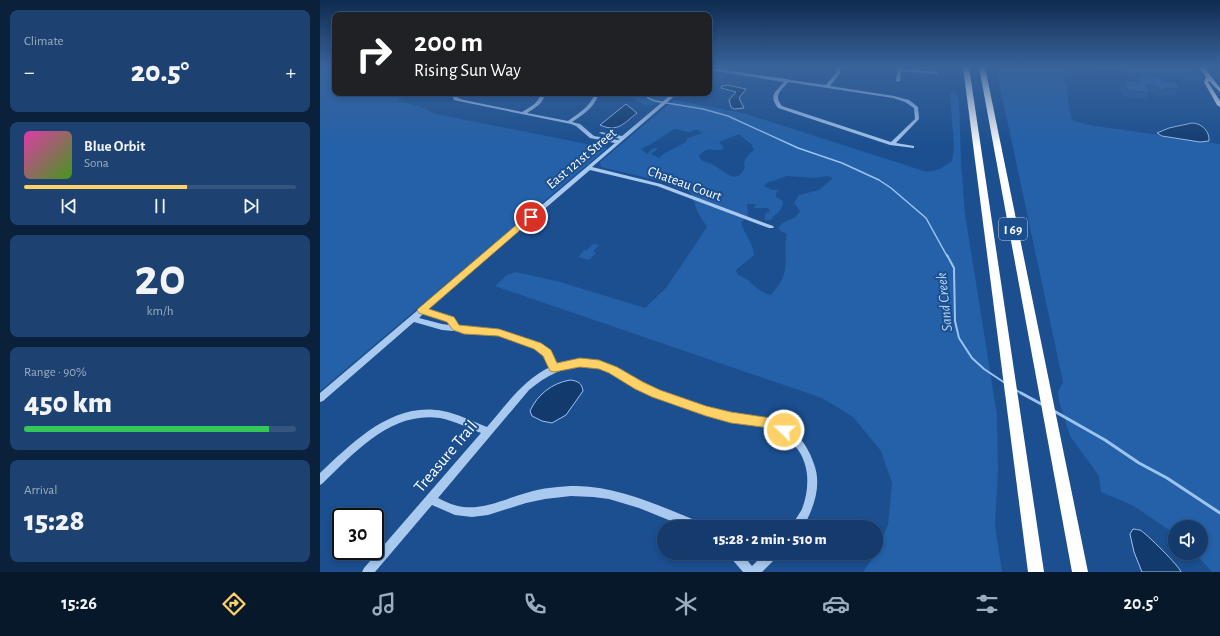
<!DOCTYPE html>
<html lang="en">
<head>
<meta charset="utf-8">
<style>
  :root { --surface:#143b6b; --page:#1d4271; --text:#f1f3f6; --muted:#9dadc1; --line:#33557e; --accent:#ffd166 }
  body { margin:0; font-family:"Alegreya Sans",sans-serif; background:var(--page); color:var(--text); height:100vh; display:flex; flex-direction:column; font-size:15px; white-space:nowrap }
  * { box-sizing:border-box; margin:0 }
  p { font-size:13px; color:var(--muted) }
  .icon { flex:none; width:22px; height:22px; fill:none; stroke:currentColor; stroke-width:2; stroke-linecap:round; stroke-linejoin:round }
  .map { position:relative; flex:1; overflow:hidden }
  .side { display:flex; flex-direction:column; gap:10px; padding:10px; background:#0b203b; width:320px }
  .side>* { flex:none }
  .guide { position:absolute; left:12px; top:12px; width:380px; height:84px; border-radius:8px; box-shadow:0 2px 6px #0003,0 0 0 1px var(--line); background:#202124; color:#fff; overflow:hidden }
  .buttons { position:absolute; left:848px; top:520px; display:grid; gap:8px }
  .buttons a { display:grid; place-items:center; width:40px; height:40px; border-radius:50%; background:var(--surface); box-shadow:0 2px 6px #0003,0 0 0 1px var(--line); font-size:20px }
  .speed { position:absolute; left:12px; top:508px; display:flex; gap:8px; font-size:20px; font-weight:700; text-align:center }
  .speed>* { display:grid; place-content:center; width:52px; height:52px; border-radius:50%; background:var(--surface); box-shadow:0 2px 6px #0003,0 0 0 1px var(--line); line-height:1 }
  .speed .limit { border:2px solid #111; border-radius:6px; background:#fff; color:#111 }
  .pin { position:absolute; display:grid; place-items:center; width:34px; height:34px; color:#fff; margin:-17px; border:2px solid #fff; border-radius:50%; box-shadow:0 1px 4px #0007 }
  .me { position:absolute; width:44px; margin:-22px; rotate:292deg; stroke-linejoin:round; filter:drop-shadow(0 0 3px #0008) }
  .turn { display:flex; align-items:center; gap:14px; height:84px; padding:0 16px; font-size:18px }
  .turn .icon { width:52px; height:52px; stroke-width:2.5 }
  .turn b { display:block; font-size:28px; line-height:34px }
  .big { font-size:30px; font-weight:800; line-height:1.1 }
  .side .widget { flex:1; display:flex; flex-direction:column; justify-content:center; gap:6px; min-width:0; padding:0 14px; border-radius:8px; background:var(--page) }
  .side .dial { align-items:center; gap:0 }
  .dial b { font-size:52px; line-height:1 }
  .song { display:flex; align-items:center; gap:12px }
  .cover { width:48px; height:48px; border-radius:6px; background:linear-gradient(135deg,hsl(320 70% 55%),hsl(100 70% 35%)) }
  .played { height:4px; border-radius:2px; background:linear-gradient(90deg,var(--accent) 60%,var(--line) 60%) }
  .keys { display:flex; justify-content:space-around; direction:ltr }
  .heat { display:flex; justify-content:space-between; align-items:center; font-size:22px; direction:ltr }
  .charge { height:6px; border-radius:3px; background:linear-gradient(90deg,#34c759 90%,var(--line) 0) }
  .trip { position:absolute; left:337px; top:520px; width:226px; height:40px; border-radius:20px; background:var(--surface); box-shadow:0 2px 6px #0003,0 0 0 1px var(--line); font-weight:800; line-height:40px; text-align:center }
  .tabs { display:flex; height:64px; justify-content:space-around; align-items:center; background:#08182b; color:var(--muted) }
  .tabs .icon { width:28px; height:28px }
  .tabs .selected { color:var(--accent) }
  .tabs b { font-size:18px; color:var(--text) }
  main { display:flex; flex:1; min-height:0 }
  .map>svg:first-child { display:block }
  .green { fill:#2461a8; fill-rule:evenodd }
  .water { fill:#123a6d; stroke:#9cc4f0 }
  .lines { fill:none; stroke-linecap:round; stroke-linejoin:round }
  .stream-far2 { stroke:#9cc4f0; stroke-width:1.5 }
  .stream-far1 { stroke:#9cc4f0; stroke-width:2 }
  .stream { stroke:#9cc4f0; stroke-width:3 }
  .minor { fill:#a9c9ee; fill-rule:evenodd }
  .major { fill:#f0f6ff; fill-rule:evenodd }
  .highway { fill:#fff; fill-rule:evenodd }
  .wall { fill:#245895 }
  .building { fill:#2a66ad; stroke:#1d4779 }
  .route { fill:#ffd166; stroke:#a68842 }
  .labels { text-anchor:middle; stroke-width:4; stroke-linejoin:round; paint-order:stroke }
  .shield { fill:#1b4f8f; stroke:#bbcadd; stroke-width:1 }
  .shield-label { font-size:13px; font-weight:bold; fill:#fff }
  .street-label { font-size:14px; fill:#fff; stroke:#1b4f8f }
  .water-label { font-size:15px; font-style:italic; fill:#b5d3f5; stroke:#1b4f8f }
  .near-street-label { font-size:17px; fill:#fff; stroke:#1b4f8f }
</style>
</head>
<body>
<main>
<section class="side">
<div class="widget"><p>Climate</p>
<div class="heat"><a>−</a><b class="big">20.5°</b><a>+</a></div>
</div>
<div class="widget">
<div class="song"><i class="cover"></i><div><b>Blue Orbit</b><p>Sona</p></div></div>
<div class="played"></div>
<div class="keys"><svg class="icon" aria-label="previous" viewBox="0 0 24 24"><path d="M18 5L8 12l10 7zM5 5v14"/></svg><svg class="icon" aria-label="pause" viewBox="0 0 24 24"><path d="M8 5v14M16 5v14"/></svg><svg class="icon" aria-label="next" viewBox="0 0 24 24"><path d="M6 5l10 7-10 7zM19 5v14"/></svg></div>
</div>
<div class="widget dial"><b>20</b><p>km/h</p></div>
<div class="widget"><p>Range · 90%</p><b class="big">450 km</b><div class="charge"></div></div>
<div class="widget"><p>Arrival</p><b class="big">15:28</b></div>
</section>
<div class="map">
<svg width="900" height="572" viewBox="0 0 900 572">
  <rect width="100%" height="100%" fill="#1b4f8f"/>
  <g class="green">
    <polygon points="0,67 15,67 15,93 89,93 76,101 99,106 116,114 287,148 0,391"/>
    <polygon points="743,67 750,112 752,120 769,125 900,144 900,572 892,572 875,553 881,553 881,527 855,527 855,534 812,505 781,492 779,476 750,436 739,401 738,392 743,382 676,68"/>
    <polygon points="768,67 874,67 883,81 879,81"/>
    <path d="M635,92L639,100L641,162L645,214L677,415L678,471L675,525L682,572H543L556,553L568,525L572,483L561,451L533,417L502,398L175,286L187,275L196,272L240,282L325,308L346,288L387,227L378,213L371,193L341,181L281,167L280,162L354,100L423,113L607,172L620,169L632,161L634,147L630,93ZM355,129C360,129 366,133 370,132C374,131 375,129 380,130L378,131L383,133L368,138L366,142L343,154L339,158L331,154L340,147L332,149L327,154L321,149C334,144 343,135 355,129ZM419,134L432,145L434,150C430,153 425,158 424,163C424,165 425,167 424,169C416,185 405,172 395,166C391,163 385,162 381,160L379,156C389,144 393,153 403,149V146L399,142ZM467,176L494,178L508,176L513,178L499,190L479,195L474,203L480,211C474,222 466,218 459,227L460,231L467,234C463,248 468,261 464,274C462,282 456,288 451,295C434,291 433,280 418,275L416,270L434,255C433,243 425,235 421,223L428,215L427,204H436L434,208H448L450,211L445,214V220H451C456,211 462,214 463,201L456,197V193L459,190H452L444,186L447,183Z"/>
    <path d="M309,93H354L344,101H338L331,106C323,105 313,101 309,93Z"/>
    <polygon points="273,244 279,245 273,252 276,253 269,260 258,257 264,250 266,251"/>
  </g>
  <g class="water">
    <polygon points="407,85 426,89 419,98 424,108 414,109 411,107 409,100 416,92 401,88 402,86"/>
    <path d="M306,104L317,113C304,123 298,133 280,125Z"/>
    <path d="M872,123C882,123 890,132 889,141L880,142L842,136L837,133L849,128Z"/>
    <path d="M250,380C258,381 262,383 263,391L246,415L232,423L222,421L212,416L210,411C217,395 232,383 250,380Z"/>
    <path d="M813,529C814,529 819,530 820,530C826,533 860,567 861,572H822L814,552L810,534Z"/>
  </g>
  <g class="lines">
    <polyline class="stream-far2" points="326,93 328,98 335,101 383,109 408,116 478,148 522,163 559,180 571,188 606,218 627,256"/>
    <g class="stream-far1">
      <polyline points="627,255 634,268 635,321 639,338 652,358 664,369 685,383"/>
      <polyline points="696,390 703,394"/>
    </g>
    <g class="stream">
      <polyline points="701,393 723,405"/>
      <polyline points="734,411 785,440 819,463 847,478 900,513"/>
    </g>
    <g class="minor">
      <path d="M517,67H521L520,73L510,86L574,96L589,100L598,107L599,119L576,143L594,146V148L570,145L458,108C448,95 456,92 464,82L389,70V68L466,79H468L470,80L506,85L516,73ZM468,82L573,98L585,102L594,108L595,119L571,142L462,106C453,95 461,91 468,82Z"/>
      <polygon points="578,67 582,67 582,69 616,72 618,73 616,74 581,71 580,81 578,82 576,81"/>
      <path d="M111,93H135L138,98L144,100L202,112C210,107 219,103 221,93H225C224,103 215,108 207,113L248,121C259,113 270,107 275,93H279C275,107 264,114 252,122L260,124L274,136L298,140L300,139L279,133L281,132L302,136L353,93H358L272,167L341,184L453,226L454,227L453,228H449L337,186L270,170L108,309L133,318L138,326L179,329L214,341L230,351L236,365C276,350 293,369 327,385C340,392 353,396 367,400C381,405 395,410 410,413C421,415 432,415 443,417C469,423 486,439 494,464C502,485 494,508 483,527H472C474,520 479,515 482,509C490,488 490,463 475,446C459,425 438,426 415,422C404,420 394,417 383,414C363,407 343,401 324,392C305,383 288,367 266,366C244,366 226,376 209,390L118,498C126,502 134,506 144,507C165,509 185,499 206,493C222,488 240,486 257,486C301,487 342,507 382,523L383,527H366L319,508L289,499L273,497L251,496L225,499L206,503L168,515L152,517L135,515L112,505L55,572H42L44,568L161,433C148,428 135,421 120,418C71,411 35,452 3,483L0,485V473C33,442 73,401 123,411C138,414 152,421 167,427C186,405 203,380 230,367L224,355L208,345L179,335L122,330L94,322L3,401L0,402V393L295,143L270,138L256,126L251,124L143,102L134,100L132,95L112,96L110,95ZM104,313L127,322L129,325L122,324L99,318Z"/>
      <polygon points="409,553 421,553 432,566 445,553 458,553 457,557 442,572 423,572 410,557"/>
    </g>
    <polygon class="major" points="879,67 884,67 900,88 900,92 889,81 888,82 900,101 900,107 897,105 884,82 886,77"/>
    <g class="highway">
      <polygon points="643,67 649,67 724,572 708,572"/>
      <polygon points="659,67 665,67 768,572 752,572"/>
    </g>
  </g>
  <polygon class="wall" points="820,74 842,80 859,89 855,96 844,95 843,98 836,97 834,94 829,93 826,100 803,97 800,86 803,80 814,81 817,76 819,77"/>
  <polygon class="building" points="820,74 840,76 842,80 856,82 859,89 845,88 847,91 840,90 838,87 826,85 830,93 807,90 803,80 819,82 817,76 822,77"/>
  <linearGradient id="sky" x2="0" y2="1"><stop stop-color="#0f2b4f"/><stop offset="0.45" stop-color="#39639b"/><stop offset="1" stop-color="#39639b" stop-opacity="0"/></linearGradient>
  <rect width="900" height="148" fill="url(#sky)"/>
  <polygon class="route" points="211,214 214,215 214,218 109,309 134,317 139,325 179,329 221,343 231,350 237,363 260,358 279,360 297,367 323,382 340,390 386,406 411,412 451,418 468,426 470,430 468,433 464,435 450,428 411,423 386,416 332,397 315,389 289,373 279,369 260,367 234,372 230,371 223,356 214,349 178,336 144,334 136,331 133,330 127,322 99,313 97,310 99,308 208,215"/>
  <g class="labels">
    <rect class="shield" x="679" y="218" width="28" height="22" rx="3"/>
    <g class="shield-label">
      <text x="693" y="234">I 69</text>
    </g>
    <g class="street-label">
      <text transform="translate(261 158) rotate(-40)" y="5">East 121st Street</text>
      <text transform="translate(365 183) rotate(20)" y="5">Chateau Court</text>
    </g>
    <g class="water-label">
      <text transform="translate(624 302) rotate(-96)" y="5">Sand Creek</text>
    </g>
    <g class="near-street-label">
      <text transform="translate(125 456) rotate(-50)" y="6">Treasure Trail</text>
    </g>
  </g>
</svg>
<div class="buttons">
<a><svg class="icon" aria-label="sound" viewBox="0 0 24 24"><path d="M4 9h4l5-4v14l-5-4H4zM17 9q2 3 0 6"/></svg></a>
</div>
<div class="speed"><div class="limit">30</div></div>
<div class="pin" style="left:211px;top:217px;background:#d93025"><svg class="icon" aria-label="arrive" viewBox="0 0 24 24"><path d="M6 21V4h12l-3 4 3 4H6"/></svg></div>
<svg class="me" style="left:464px;top:430px" viewBox="-20 -20 40 40"><circle r="17" fill="#ffd166" stroke="#fff" stroke-width="3"/><path d="M0-11L8 9 0 5-8 9z" fill="#fff"/></svg>
<div class="trip">15:28 · 2 min · 510 m</div>
<div class="guide">
<div class="turn"><svg class="icon" aria-label="right" viewBox="0 0 24 24"><path d="M7 20v-9h11M14 6l5 5-5 5"/></svg><div><b>200 m</b>Rising Sun Way</div></div>
</div>
</div>
</main>
<nav class="tabs">
<b>15:26</b>
<svg class="icon selected" aria-label="directions" viewBox="0 0 24 24"><path d="M12 3l9 9-9 9-9-9zM9 14v-3h6M13 9l2 2-2 2"/></svg>
<svg class="icon" aria-label="music" viewBox="0 0 24 24"><path d="M9 18V5l10-2v13"/><circle cx="6" cy="18" r="3"/><circle cx="16" cy="16" r="3"/></svg>
<svg class="icon" aria-label="phone" viewBox="0 0 24 24"><path d="M5 4h4l2 5-3 2q2 4 5 5l2-3 5 2v4C11 20 4 13 5 4z"/></svg>
<svg class="icon" aria-label="climate" viewBox="0 0 24 24"><path d="M12 3v18M4 7l16 10M4 17L20 7"/></svg>
<svg class="icon" aria-label="car" viewBox="0 0 24 24"><path d="M5 17H2v-5l4-1 3-4h7l3 4 3 1v5h-3M9 17h6M6 11h13"/><circle cx="7" cy="17" r="2"/><circle cx="17" cy="17" r="2"/></svg>
<svg class="icon" aria-label="filters" viewBox="0 0 24 24"><path d="M4 7h16M4 17h16"/><circle cx="9" cy="7" r="2"/><circle cx="15" cy="17" r="2"/></svg>
<b>20.5°</b>
</nav>
</body>
</html>
